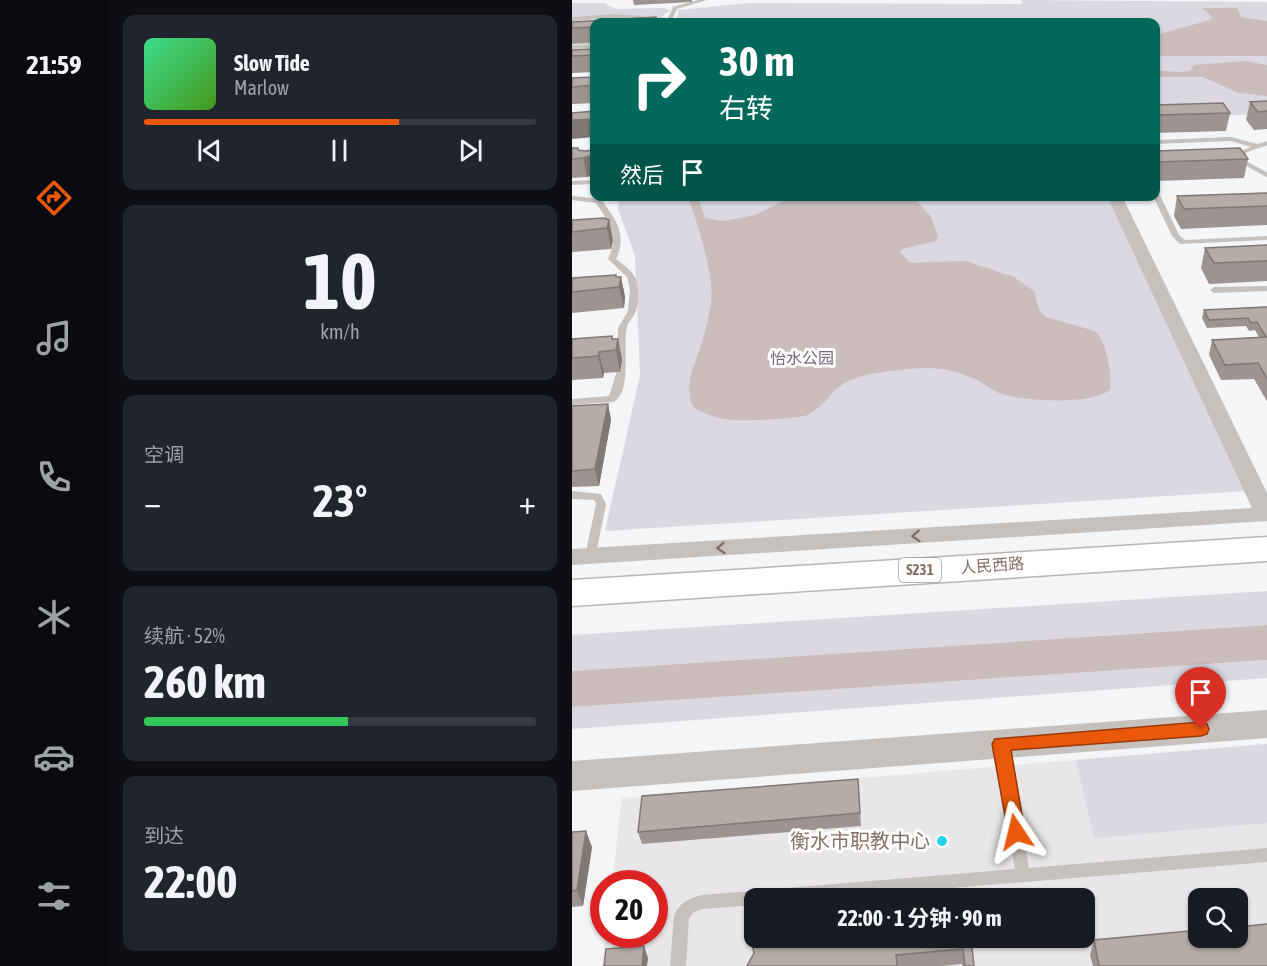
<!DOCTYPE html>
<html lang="zh">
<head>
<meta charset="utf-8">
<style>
  :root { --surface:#171b24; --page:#20242c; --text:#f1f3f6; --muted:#9ea1a6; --line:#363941; --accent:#ea580c }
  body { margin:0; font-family:"Asap Condensed","Noto Sans SC",sans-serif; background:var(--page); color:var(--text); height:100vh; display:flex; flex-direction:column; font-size:22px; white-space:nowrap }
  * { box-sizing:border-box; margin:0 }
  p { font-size:20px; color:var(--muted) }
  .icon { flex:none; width:33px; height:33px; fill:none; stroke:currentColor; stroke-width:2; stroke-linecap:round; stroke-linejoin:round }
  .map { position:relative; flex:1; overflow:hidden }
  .sheet { display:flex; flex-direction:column; gap:15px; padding:15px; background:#0d0f14; width:464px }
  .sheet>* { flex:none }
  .banner { position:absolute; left:18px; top:18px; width:570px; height:183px; border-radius:12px; box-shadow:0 2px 4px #0004; background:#00695c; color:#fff; overflow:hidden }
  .fabs { position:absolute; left:616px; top:888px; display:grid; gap:12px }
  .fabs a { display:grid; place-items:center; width:60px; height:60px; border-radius:12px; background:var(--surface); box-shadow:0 2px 4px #0004; font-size:30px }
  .speed { position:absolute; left:18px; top:870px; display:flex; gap:12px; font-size:30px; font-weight:700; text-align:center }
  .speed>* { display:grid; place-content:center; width:78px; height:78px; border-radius:50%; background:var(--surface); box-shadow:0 2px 4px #0004; line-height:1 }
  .speed .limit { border:9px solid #d22; background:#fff; color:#111 }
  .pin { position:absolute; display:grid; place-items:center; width:51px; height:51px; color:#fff; margin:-62px -26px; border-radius:50% 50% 50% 0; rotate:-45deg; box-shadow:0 0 6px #0007 }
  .pin .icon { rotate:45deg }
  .me { position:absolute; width:66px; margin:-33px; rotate:350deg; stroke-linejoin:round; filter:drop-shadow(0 0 4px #0008) }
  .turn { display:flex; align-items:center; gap:21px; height:126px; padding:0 30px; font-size:27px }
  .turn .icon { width:78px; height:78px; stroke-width:2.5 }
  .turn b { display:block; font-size:42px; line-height:51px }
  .then { display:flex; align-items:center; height:57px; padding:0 30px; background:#0003; gap:12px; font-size:22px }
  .big { font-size:45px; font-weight:700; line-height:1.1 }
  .sheet .widget { flex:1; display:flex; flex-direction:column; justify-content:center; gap:9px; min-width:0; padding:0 21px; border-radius:12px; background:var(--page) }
  .sheet .dial { align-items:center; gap:0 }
  .dial b { font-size:78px; line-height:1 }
  .song { display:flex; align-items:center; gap:18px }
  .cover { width:72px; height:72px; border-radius:9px; background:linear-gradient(135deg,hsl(150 70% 55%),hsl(100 70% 35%)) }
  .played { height:6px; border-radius:3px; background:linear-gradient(90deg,var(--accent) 65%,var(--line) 65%) }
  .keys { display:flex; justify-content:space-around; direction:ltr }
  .heat { display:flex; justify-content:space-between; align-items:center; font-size:33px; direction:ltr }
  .charge { height:9px; border-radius:4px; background:linear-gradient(90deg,#34c759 52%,var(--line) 0) }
  .trip { position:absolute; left:172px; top:888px; width:351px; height:60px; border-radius:12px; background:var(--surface); box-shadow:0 2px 4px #0004; font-weight:700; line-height:60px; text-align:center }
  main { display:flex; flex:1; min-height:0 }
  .menu { display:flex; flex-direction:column; width:108px; justify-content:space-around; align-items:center; background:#090b0e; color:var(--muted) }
  .menu .icon { width:42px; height:42px }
  .menu .current { color:var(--accent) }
  .menu b { font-size:27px; color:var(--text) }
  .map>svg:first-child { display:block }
  .built { fill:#e8e6e8; fill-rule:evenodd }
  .green { fill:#dcd8e1 }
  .water { fill:#cbbdbc }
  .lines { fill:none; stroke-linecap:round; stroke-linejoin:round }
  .primary-casing { stroke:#bbb5b1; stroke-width:3 }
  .service { fill:#c7c1be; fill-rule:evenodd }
  .minor { fill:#c7c1be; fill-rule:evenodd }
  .tertiary { fill:#c7c1be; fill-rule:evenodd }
  .primary { fill:#fff; fill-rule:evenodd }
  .wall { fill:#9d9390 }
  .shaded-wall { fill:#7f7875 }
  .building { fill:#b6aba7; stroke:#7f7875; stroke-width:1.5 }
  .oneway { stroke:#867065 }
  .route { fill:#ea580c; stroke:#983908; stroke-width:1.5 }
  .poi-dot { fill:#24d3e8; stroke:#fff; stroke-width:2 }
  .labels { text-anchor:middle; stroke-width:6; stroke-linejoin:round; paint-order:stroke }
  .shield { fill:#fff; stroke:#aa9b93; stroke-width:1.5 }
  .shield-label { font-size:15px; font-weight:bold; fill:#867065 }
  .park-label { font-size:16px; fill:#75657d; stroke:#fff }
  .street-label { font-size:16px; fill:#867065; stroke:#fff }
  .near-poi-label { font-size:20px; fill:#867065; stroke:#fff; text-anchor:end }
</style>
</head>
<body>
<main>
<nav class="menu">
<b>21:59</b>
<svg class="icon current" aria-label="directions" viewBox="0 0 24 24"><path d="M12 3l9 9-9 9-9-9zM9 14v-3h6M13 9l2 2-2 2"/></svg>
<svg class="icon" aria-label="music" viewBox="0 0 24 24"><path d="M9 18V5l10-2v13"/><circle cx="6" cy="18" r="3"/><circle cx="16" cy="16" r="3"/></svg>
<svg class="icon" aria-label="phone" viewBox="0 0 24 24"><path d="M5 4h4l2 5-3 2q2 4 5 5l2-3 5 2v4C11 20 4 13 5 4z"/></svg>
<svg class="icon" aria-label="climate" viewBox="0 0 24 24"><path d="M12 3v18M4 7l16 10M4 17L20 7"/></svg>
<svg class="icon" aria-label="car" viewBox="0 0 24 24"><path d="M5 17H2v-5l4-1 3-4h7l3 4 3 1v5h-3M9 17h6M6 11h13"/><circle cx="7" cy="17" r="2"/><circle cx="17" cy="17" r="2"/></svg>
<svg class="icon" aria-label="filters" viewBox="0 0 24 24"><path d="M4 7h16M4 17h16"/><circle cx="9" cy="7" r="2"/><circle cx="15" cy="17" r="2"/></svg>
</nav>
<section class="sheet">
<div class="widget">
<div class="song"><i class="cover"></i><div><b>Slow Tide</b><p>Marlow</p></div></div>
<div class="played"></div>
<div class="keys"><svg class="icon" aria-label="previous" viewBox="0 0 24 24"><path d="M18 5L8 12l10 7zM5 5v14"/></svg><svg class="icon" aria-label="pause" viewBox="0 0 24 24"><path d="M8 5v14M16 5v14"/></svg><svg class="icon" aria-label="next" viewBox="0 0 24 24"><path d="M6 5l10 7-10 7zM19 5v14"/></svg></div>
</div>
<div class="widget dial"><b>10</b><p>km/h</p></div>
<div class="widget"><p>空调</p>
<div class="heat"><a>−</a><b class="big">23°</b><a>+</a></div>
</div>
<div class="widget"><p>续航 · 52%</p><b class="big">260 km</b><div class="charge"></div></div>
<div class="widget"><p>到达</p><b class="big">22:00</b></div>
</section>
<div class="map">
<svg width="696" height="966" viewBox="0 0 696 966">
  <rect width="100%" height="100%" fill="#f4f5f7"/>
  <path class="built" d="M695,744V966H30L33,935L82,934V884L40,883L50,798ZM183,898H513V938H183ZM627,898H666V938H627Z"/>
  <g class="green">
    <polygon points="449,0 695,2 695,114 584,118 584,22 105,22 106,10 177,3 450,4"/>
    <polygon points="0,3 32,3 44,9 91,8 99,10 89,17 41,15 3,17 0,17"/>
    <polygon points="47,197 536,197 675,491 33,531 68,375 63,256 46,209"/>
    <polygon points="695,591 695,625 0,671 0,635"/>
    <polygon points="695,660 695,678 0,729 0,707"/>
    <polygon points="695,744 695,823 522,838 504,760"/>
  </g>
  <g class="water">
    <polygon points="630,8 665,8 669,17 695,21 695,56 584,56 584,35 638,20 640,17"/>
    <polygon points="673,61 695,65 695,96 667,93 631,77 584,77 584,70 605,72 618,71 622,65"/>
    <path d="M311,196L322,201H345L359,217L366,237L364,241L330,249L328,252L338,263L394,261L442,277L462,291L467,310L474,317L523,331C535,343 540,374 538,390C518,405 450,402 427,393C418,389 411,383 403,379C382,369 360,366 337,369C316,371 289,373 271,384C258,393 247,412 233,416C219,419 166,422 152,419C142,417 130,413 122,407C115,400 117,377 121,368C129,348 136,324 139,302C143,278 125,221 116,197H128L127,200L133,218L151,221L183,215L219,197Z"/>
    <polygon points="695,625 695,660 0,707 0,671"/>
  </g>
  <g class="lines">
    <g class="primary-casing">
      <polygon id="primary" points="696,537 696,561 0,606 0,580"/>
    </g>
    <g class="service">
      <polygon points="126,0 135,0 105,9 99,22 41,18 0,21 0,17 41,14 96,18 101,7"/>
      <polygon points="22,44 22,48 0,49 0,45"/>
      <polygon points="659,137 685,144 696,141 696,145 675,152 673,156 676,162 696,173 696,178 671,164 667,156 669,151 679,147 659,141 584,144 584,140"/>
      <polygon points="22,180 22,184 0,185 0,181"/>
      <polygon points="584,193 588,195 607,235 613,240 696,236 696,240 608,244 600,236 581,196 584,196"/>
      <path d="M0,196L29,199C43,219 56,234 44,259C52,266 63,271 65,283C67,292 67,306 62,315C60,319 56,322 55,327C50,344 61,393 41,402L0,405V399L37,396L45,371L46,328L56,311L58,289L55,277L36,259C47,236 37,222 24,203L0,200Z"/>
      <polygon points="696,286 696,291 642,293 638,290 642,287"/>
      <polygon points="0,491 29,494 34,504 23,559 15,559 13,556 24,504 22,500 0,499"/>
      <path d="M429,740L434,742L436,746L457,868L696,848V862L257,898H183V905L130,909L122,912L117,918L114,966H98L102,916C108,902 116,899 130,895L443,869L422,746L424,742Z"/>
    </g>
    <polygon class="minor" points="535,196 550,196 696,495 696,521 0,565 0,549 680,508"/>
    <polygon class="tertiary" points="696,710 696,738 0,791 0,761"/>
    <use href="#primary" class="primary"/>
  </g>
  <g class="wall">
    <polygon points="61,0 120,0 120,2 62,5"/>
    <polygon points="84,17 85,22 22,22 22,43 0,44 0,22"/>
    <polygon points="22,49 22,72 0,73 0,50"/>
    <polygon points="22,77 22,103 0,104 0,78"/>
    <polygon points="696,101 696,129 682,130 674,120 678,102"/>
    <polygon points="584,105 658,113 654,131 584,133"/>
    <polygon points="0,148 6,148 6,150 13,151 22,150 22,175 15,177 0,178"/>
    <polygon points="584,151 676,159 672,178 585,181 584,179"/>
    <polygon points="696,193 696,225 609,229 602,216 605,196"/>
    <polygon points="0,220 37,220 41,240 39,249 0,252"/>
    <polygon points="696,245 696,281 637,284 629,268 633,248"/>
    <polygon points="44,275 44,277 49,277 53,297 52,308 0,313 0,278"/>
    <polygon points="696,307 696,403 682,379 649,380 637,355 640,340 687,337 683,330 677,331 674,326 635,328 630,318 632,310"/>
    <polygon points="40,336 41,339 46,339 50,360 48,372 32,373 31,378 0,380 0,339"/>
    <polygon points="36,404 39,420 27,486 0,487 0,406"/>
    <polygon points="286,779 289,826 70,844 66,832"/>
    <polygon points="0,832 20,847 11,906 0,907"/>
    <polygon points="183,938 399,938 402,966 390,966 390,964 370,966 175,966 182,954 179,939"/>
    <polygon points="522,940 696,966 521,966 518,955"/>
  </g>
  <g class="shaded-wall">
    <polygon points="22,119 22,137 0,139 0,120"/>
    <polygon points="22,155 22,175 15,177 11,158"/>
    <polygon points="37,220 41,240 39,249 35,228"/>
    <polygon points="49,277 53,297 52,308 47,287"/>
    <polygon points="46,339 50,360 48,372 44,350"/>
    <polygon points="27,352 32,373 31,378 26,356"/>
    <polygon points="36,404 39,420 27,486 23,469"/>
    <polygon points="14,831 20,847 11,906 5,890"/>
    <polygon points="72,946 76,958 75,966 70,966"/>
  </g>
  <g class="building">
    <polygon points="84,17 83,22 22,22 22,27 0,28 0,22"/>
    <polygon points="22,49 22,55 0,56 0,50"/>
    <polygon points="22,77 22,85 0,87 0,78"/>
    <polygon points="696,101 696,111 686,112 678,102"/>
    <polygon points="651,103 658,113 584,115 584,105"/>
    <polygon points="22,111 22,119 0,120 0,113"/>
    <polygon points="0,148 6,148 6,150 13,151 22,150 22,155 11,158 0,159"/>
    <polygon points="668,148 676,159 587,162 584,155 584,151"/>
    <polygon points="696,193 696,206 612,209 605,196"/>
    <polygon points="32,218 37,220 35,228 0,232 0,220"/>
    <polygon points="696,245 696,261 642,263 633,248"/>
    <polygon points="44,275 44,277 49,277 47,287 0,292 0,278"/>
    <polygon points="696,307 696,337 694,337 685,322 679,323 676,318 637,320 632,310"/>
    <polygon points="40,336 40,339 46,339 44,350 27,352 26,356 0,358 0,339"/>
    <polygon points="696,337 696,380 686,363 653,365 640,340"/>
    <polygon points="36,404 23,469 0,471 0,406"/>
    <polygon points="286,779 288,813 66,832 70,796"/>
    <polygon points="14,831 5,890 0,891 0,832"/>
    <polygon points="696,924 696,966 527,966 522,940 627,930 627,938 666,938 666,927"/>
    <polygon points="183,927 183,938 399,938 402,966 393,966 391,949 324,955 325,966 175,966 182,953 179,939 181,929"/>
    <polygon points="72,946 70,966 32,966 34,949"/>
  </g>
  <defs><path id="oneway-chevron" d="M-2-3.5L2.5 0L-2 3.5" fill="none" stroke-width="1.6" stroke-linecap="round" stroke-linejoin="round" transform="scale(1.5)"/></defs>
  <g class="oneway">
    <use href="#oneway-chevron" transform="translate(344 536) rotate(176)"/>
    <use href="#oneway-chevron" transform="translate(149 548) rotate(176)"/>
  </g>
  <polygon class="route" points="629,722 635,724 637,729 635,734 629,736 439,750 453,832 450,838 444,840 437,838 420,744 423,739"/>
  <circle class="poi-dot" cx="370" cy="841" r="6"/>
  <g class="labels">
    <rect class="shield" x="327" y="558" width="42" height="24" rx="4.5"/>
    <g class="shield-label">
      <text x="348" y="575">S231</text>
    </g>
    <g class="park-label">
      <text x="230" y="364">怡水公园</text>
    </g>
    <g class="street-label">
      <text transform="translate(420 565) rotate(-4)" y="6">人民西路</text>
    </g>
    <g class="near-poi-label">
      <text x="358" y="848">衡水市职教中心</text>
    </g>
  </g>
</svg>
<div class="fabs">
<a><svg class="icon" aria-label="search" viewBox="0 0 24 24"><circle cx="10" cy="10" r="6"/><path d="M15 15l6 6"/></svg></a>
</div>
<div class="speed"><div class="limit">20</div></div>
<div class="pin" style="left:629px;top:729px;background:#d93025"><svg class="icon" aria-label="arrive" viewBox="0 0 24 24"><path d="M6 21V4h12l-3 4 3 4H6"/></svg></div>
<svg class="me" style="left:444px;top:832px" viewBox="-20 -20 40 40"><path d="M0-17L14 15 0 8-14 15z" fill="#ea580c" stroke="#fff" stroke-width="4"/></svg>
<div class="trip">22:00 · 1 分钟 · 90 m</div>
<div class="banner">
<div class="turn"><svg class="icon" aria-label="right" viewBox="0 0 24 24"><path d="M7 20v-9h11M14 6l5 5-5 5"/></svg><div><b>30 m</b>右转</div></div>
<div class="then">然后<svg class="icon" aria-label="arrive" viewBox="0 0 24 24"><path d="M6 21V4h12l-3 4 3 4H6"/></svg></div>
</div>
</div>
</main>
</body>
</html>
